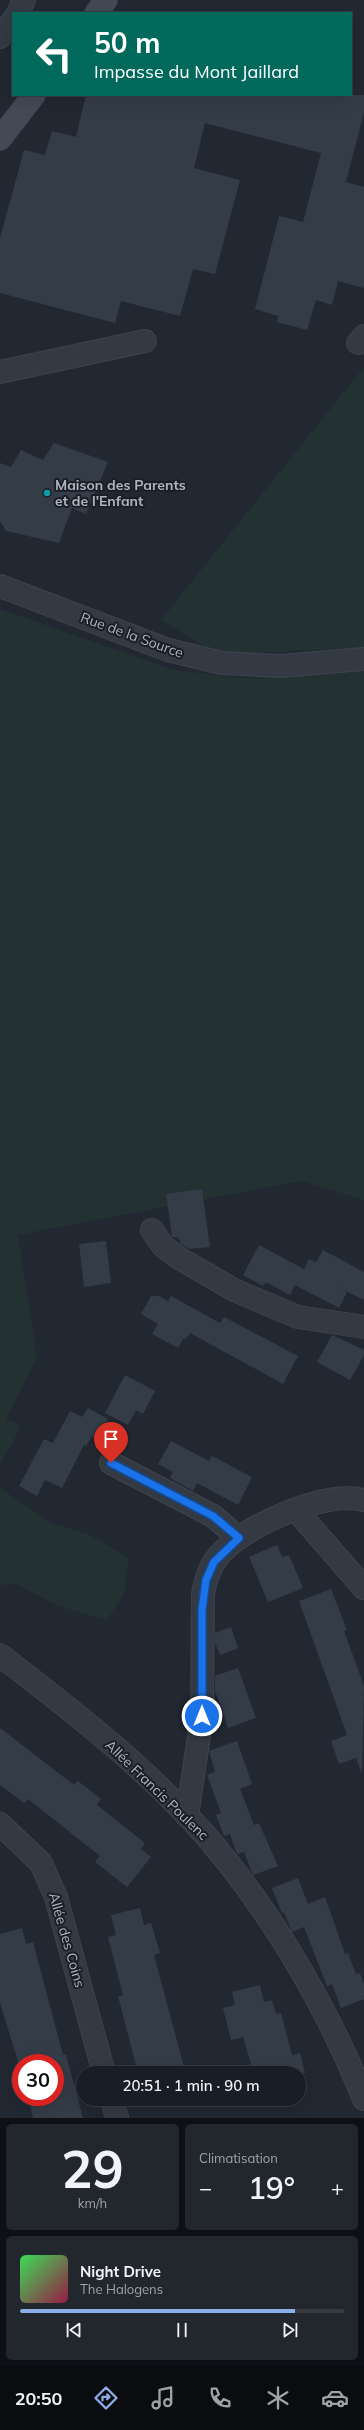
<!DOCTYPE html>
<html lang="fr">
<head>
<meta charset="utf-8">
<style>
  :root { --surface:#191e26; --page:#22272e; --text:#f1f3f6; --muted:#9fa2a7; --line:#373c43; --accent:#8bade8 }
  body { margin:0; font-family:Mulish,sans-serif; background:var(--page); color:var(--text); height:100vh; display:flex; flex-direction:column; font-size:15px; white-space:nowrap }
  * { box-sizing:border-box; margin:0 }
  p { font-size:13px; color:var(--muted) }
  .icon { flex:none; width:22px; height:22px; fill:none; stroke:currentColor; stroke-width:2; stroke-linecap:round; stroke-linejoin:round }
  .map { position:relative; height:2118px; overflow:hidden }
  .panel { display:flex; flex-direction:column; gap:6px; padding:6px; background:#0e1015; flex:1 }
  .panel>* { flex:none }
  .banner { position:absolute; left:12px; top:12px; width:340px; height:84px; border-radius:0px; box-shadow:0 4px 16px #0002,0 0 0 1px var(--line); background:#00695c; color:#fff; overflow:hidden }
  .speed { position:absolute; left:12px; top:2054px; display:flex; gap:8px; font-size:20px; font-weight:700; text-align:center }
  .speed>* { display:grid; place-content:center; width:52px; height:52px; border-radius:50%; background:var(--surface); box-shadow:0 4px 16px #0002,0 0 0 1px var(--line); line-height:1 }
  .speed .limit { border:6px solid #d22; background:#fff; color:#111 }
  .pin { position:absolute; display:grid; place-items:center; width:34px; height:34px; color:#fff; margin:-41px -17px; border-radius:50% 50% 50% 0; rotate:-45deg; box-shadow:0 0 4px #0007 }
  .pin .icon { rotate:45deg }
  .me { position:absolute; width:44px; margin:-22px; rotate:0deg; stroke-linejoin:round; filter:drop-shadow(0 0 3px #0008) }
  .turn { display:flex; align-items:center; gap:14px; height:84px; padding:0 16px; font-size:18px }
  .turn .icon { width:52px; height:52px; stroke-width:2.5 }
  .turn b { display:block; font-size:28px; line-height:34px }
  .big { font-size:30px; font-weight:600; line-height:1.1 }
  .panel .widget { flex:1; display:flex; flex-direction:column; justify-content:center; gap:6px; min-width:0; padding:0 14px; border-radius:6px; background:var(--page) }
  .panel .dial { align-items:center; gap:0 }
  .dial b { font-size:52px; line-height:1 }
  .song { display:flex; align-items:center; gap:12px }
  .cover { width:48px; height:48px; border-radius:6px; background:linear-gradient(135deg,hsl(130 70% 55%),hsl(340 70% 35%)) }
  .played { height:4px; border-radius:2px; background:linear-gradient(90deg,var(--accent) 85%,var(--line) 85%) }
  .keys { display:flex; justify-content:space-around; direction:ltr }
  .heat { display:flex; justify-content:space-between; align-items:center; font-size:22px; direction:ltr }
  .panel .tiles { flex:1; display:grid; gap:6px; grid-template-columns:1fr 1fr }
  .widget:last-child { grid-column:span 2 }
  .trip { position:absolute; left:76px; top:2066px; width:230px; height:40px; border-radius:20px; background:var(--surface); box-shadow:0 4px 16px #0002,0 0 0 1px var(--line); font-weight:600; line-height:40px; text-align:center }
  .tabs { display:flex; height:64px; justify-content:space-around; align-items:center; background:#0a0c0f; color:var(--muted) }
  .tabs .icon { width:28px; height:28px }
  .tabs .current { color:var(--accent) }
  .tabs b { font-size:18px; color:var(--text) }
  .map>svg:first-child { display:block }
  .green { fill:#233133 }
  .building { fill:#343c48 }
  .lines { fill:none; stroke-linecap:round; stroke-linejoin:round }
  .street-casing { stroke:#3e434c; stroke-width:24 }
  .secondary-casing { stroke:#3e434c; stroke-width:24 }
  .street { stroke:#343a43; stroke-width:22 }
  .secondary { stroke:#434955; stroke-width:22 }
  .route-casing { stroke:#114b97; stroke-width:10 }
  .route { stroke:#1a73e8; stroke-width:7 }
  .culture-dot { fill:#0f9aa8; stroke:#1a1f27; stroke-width:1.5 }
  .labels { text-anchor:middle; stroke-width:4; stroke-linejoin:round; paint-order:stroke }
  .poi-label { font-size:14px; font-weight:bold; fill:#aeb4c0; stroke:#1a1f27; text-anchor:start }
  .street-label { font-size:14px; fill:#aeb4c0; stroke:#1a1f27 }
</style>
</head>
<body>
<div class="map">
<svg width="364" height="2118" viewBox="0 0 364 2118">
  <rect width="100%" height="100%" fill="#212832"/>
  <g class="green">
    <polygon points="364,367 364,648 217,654 161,620"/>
    <polygon points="0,609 174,670 243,678 304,676 364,668 364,1200 301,1181 18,1235 37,1358 6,1419 20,1424 16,1436 0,1465"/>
    <polygon points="0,1488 52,1523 88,1534 129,1558 124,1594 107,1620 58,1606 16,1584 0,1585"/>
  </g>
  <g class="building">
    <polygon points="86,95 364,95 364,112 346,182 364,187 364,288 338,281 332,305 316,300 307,330 277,322 278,316 255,309 279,216 303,222 321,153 205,123 194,168 240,180 215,274 193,269 180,316 121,301 115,323 0,293 0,238 24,150 45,155 52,131 76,137"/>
    <polygon points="54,443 108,462 86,514 72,508 59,543 6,531 0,521 0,463 11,467 21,450 43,460"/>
    <polygon points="202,1189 210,1247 189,1249 180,1243 179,1238 172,1237 166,1194"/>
    <polygon points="106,1241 111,1283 84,1287 79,1244"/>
    <polygon points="259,1245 304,1269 309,1259 316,1262 323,1250 364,1272 364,1300 336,1286 347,1292 339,1308 295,1285 290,1295 266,1282 263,1286 243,1275"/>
    <polygon points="151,1296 159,1296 168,1301 171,1296 220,1323 224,1317 298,1356 283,1384 190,1333 186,1339 184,1338 178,1348 152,1334 158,1324 141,1314"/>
    <polygon points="332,1335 364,1350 364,1355 350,1380 317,1362"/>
    <polygon points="125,1375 155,1391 143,1414 136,1410 128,1425 105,1413"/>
    <polygon points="88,1408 108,1419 97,1438 92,1436 86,1446 84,1445 62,1488 45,1480 37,1496 19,1486 44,1439 53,1443 70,1411 82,1417"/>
    <polygon points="171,1441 209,1461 212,1456 252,1477 238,1505 197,1483 193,1491 170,1478 173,1472 158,1464"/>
    <polygon points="277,1545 282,1557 289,1555 303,1588 268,1602 249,1557"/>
    <polygon points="331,1589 347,1630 344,1631 364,1686 362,1774 356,1758 339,1764 331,1741 347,1735 299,1601"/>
    <polygon points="231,1627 238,1648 220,1655 215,1643 215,1633"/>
    <polygon points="238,1668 256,1718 228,1728 215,1691 215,1676"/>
    <polygon points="0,1728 74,1785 78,1781 101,1799 97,1805 145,1843 141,1849 151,1857 127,1887 95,1862 100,1856 28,1799 24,1803 0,1785"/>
    <polygon points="237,1741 252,1784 240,1789 254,1825 259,1823 278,1866 253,1875 244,1852 237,1854 230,1834 224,1836 216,1815 221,1813 207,1775 215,1772 209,1751"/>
    <polygon points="298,1878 308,1904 325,1897 345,1954 348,1953 356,1974 360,1973 364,1984 364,1999 341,2008 332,1984 327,1986 304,1927 292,1932 284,1912 282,1913 272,1888"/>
    <polygon points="140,1908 144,1925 151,1923 160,1953 154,1955 184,2067 177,2069 178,2073 138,2073 118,1996 123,1995 108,1937 116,1935 111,1915"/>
    <polygon points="22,1928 26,1944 33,1942 63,2055 66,2055 83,2118 33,2118 28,2097 55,2097 55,2063 21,2063 21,2071 0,2003 0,1934"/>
    <polygon points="260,1985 264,2002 272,2000 276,2014 281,2013 292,2055 300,2053 305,2073 247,2073 246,2066 251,2064 243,2037 231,2040 223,2008 235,2005 232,1992"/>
  </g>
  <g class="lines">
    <g class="street-casing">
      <g id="street">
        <polyline points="18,13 24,0"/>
        <polyline points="0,37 13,20"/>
        <polyline points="358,343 364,336"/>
        <polyline points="0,372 145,341"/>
        <polyline points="0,586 168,650 222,663 281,666 364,659"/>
        <polyline points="152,1230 163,1246 179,1258 234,1290 298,1317 364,1327"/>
        <polyline points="111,1463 213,1516 239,1538"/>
        <polyline points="296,1510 364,1588"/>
        <path d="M0,1655C65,1705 131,1756 188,1816C261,1894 324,1999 364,2099"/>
        <path d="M187,1816L202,1716L203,1594C205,1583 208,1572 214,1562C236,1529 307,1500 346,1498C352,1498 358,1499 364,1500"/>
        <polyline points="0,1824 41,1863 56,1897 104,2073"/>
        <polyline points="112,2099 117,2118"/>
      </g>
    </g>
    <g class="secondary-casing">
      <g id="secondary">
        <polyline points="96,13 106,0"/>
        <polyline points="0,139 34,95"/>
      </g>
    </g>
    <use href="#street" class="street"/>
    <use href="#secondary" class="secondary"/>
  </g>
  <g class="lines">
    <g class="route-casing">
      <polyline id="route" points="111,1463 213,1516 239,1538 214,1562 206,1580 202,1610 202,1716"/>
    </g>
    <use href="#route" class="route"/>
  </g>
  <circle class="culture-dot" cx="47" cy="493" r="4"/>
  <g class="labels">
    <g class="poi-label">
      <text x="55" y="490">Maison des Parents<tspan x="55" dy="16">et de l'Enfant</tspan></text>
    </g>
    <g class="street-label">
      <text transform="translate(132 635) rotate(20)" y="5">Rue de la Source</text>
      <text transform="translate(157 1790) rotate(44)" y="5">Allée Francis Poulenc</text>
      <text transform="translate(67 1940) rotate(74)" y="5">Allée des Coins</text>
    </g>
  </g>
</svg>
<div class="speed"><div class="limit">30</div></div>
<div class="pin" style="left:111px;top:1463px;background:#d93025"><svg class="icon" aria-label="arrive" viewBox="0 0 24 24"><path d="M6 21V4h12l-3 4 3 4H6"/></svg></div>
<svg class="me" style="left:202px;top:1716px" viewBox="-20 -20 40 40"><circle r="17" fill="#1a73e8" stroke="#fff" stroke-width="3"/><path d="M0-11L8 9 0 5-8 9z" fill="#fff"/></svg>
<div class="trip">20:51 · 1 min · 90 m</div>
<div class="banner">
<div class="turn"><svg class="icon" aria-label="left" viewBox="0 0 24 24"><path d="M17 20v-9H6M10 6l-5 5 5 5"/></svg><div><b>50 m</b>Impasse du Mont Jaillard</div></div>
</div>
</div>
<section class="panel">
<div class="tiles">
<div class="widget dial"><b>29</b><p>km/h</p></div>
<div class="widget"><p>Climatisation</p>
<div class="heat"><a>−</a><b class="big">19°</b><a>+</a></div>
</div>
<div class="widget">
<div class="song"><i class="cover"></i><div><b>Night Drive</b><p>The Halogens</p></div></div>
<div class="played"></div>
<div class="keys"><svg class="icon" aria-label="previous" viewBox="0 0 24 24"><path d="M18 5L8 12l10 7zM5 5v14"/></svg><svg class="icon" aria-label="pause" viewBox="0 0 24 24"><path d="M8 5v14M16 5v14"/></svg><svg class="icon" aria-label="next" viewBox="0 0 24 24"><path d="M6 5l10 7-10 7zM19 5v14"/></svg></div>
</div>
</div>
</section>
<nav class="tabs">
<b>20:50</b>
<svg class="icon current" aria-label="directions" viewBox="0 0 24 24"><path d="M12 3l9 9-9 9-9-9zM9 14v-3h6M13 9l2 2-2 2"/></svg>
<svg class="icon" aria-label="music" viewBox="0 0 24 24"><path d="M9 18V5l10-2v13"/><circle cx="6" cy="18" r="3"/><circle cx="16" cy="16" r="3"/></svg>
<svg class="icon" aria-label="phone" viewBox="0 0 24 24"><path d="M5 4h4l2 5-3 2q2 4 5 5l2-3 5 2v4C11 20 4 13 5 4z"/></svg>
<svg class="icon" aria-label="climate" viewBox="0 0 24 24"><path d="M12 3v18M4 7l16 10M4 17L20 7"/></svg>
<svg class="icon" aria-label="car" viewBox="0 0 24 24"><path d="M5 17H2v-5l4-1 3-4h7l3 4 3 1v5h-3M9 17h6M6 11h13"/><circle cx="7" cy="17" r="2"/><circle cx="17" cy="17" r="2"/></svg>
</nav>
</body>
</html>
